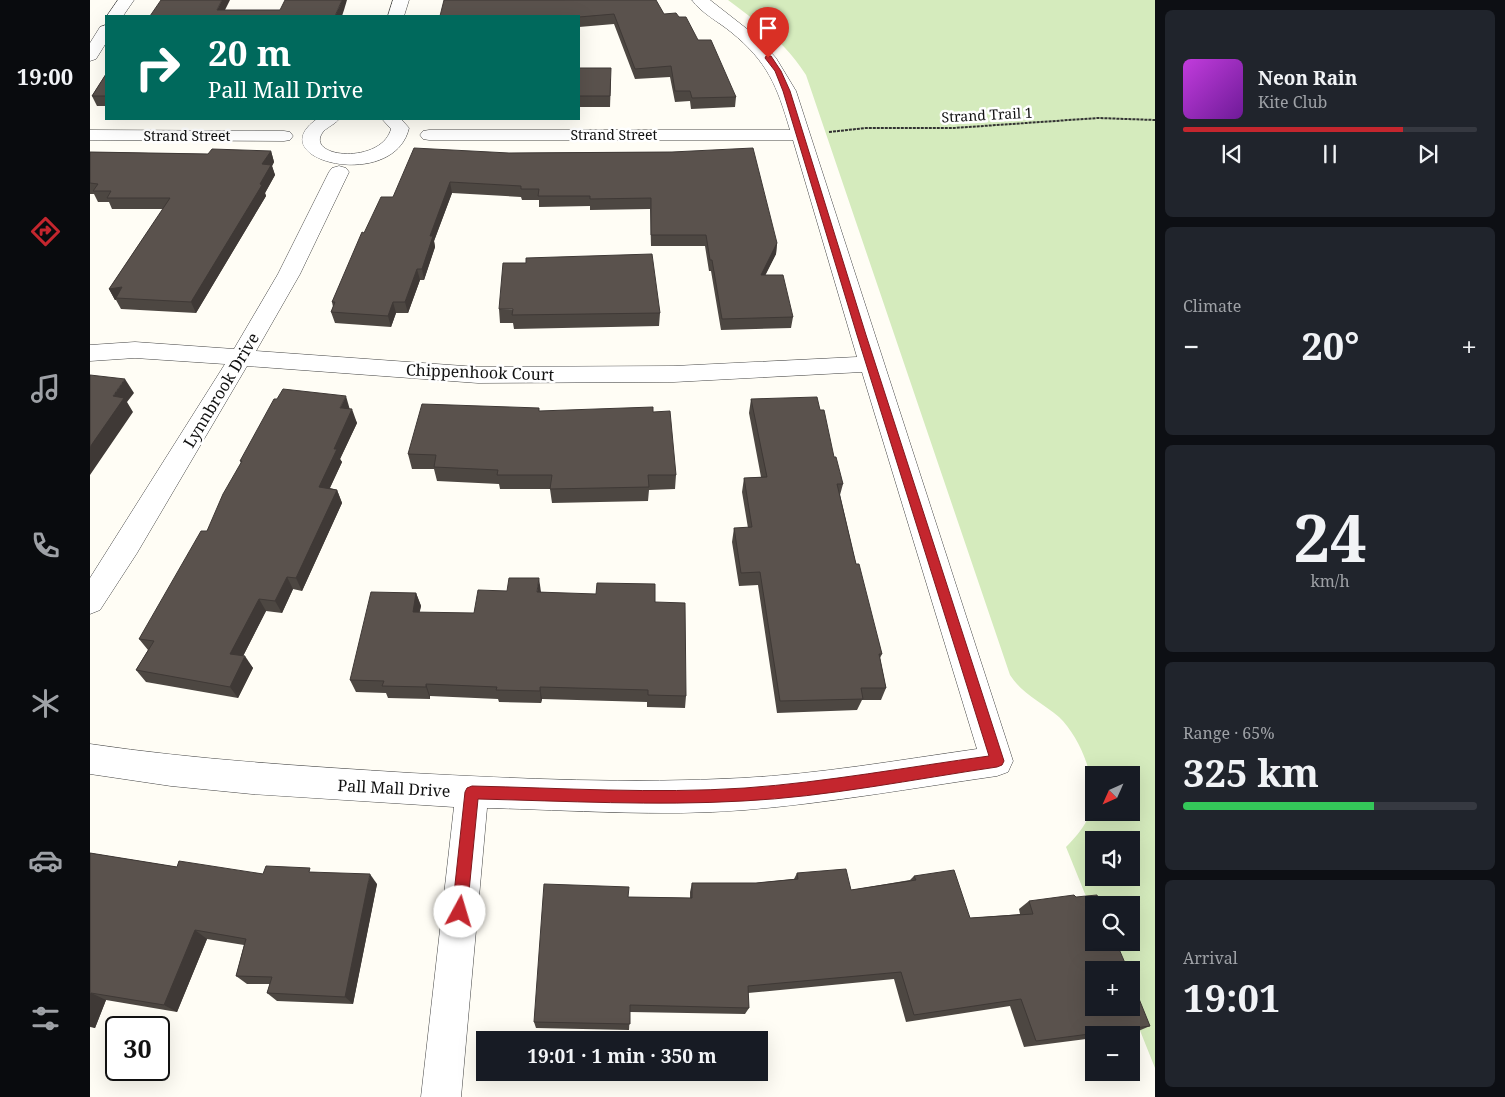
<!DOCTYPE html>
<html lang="en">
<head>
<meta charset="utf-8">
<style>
  :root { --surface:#171b24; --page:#20242c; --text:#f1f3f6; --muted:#9ea1a6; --line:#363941; --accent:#c4262e }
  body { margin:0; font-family:"Noto Serif",serif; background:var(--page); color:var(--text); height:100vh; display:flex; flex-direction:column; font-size:19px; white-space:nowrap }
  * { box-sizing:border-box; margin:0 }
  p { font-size:16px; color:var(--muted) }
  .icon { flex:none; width:28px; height:28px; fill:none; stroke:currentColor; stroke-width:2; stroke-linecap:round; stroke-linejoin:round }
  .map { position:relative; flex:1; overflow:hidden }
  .side { display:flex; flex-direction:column; gap:10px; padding:10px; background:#0d0f14; width:350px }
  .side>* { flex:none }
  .hud { position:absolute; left:15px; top:15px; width:475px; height:105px; border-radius:0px; box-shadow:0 5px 20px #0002; background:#00695c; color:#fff; overflow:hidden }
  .needle { width:32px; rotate:225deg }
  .tools { position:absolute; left:995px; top:766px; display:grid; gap:10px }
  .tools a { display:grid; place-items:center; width:55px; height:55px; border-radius:0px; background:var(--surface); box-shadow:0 5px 20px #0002; font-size:25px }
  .speed { position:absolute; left:15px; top:1016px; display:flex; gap:10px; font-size:25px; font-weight:700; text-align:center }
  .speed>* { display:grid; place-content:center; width:65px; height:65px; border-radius:50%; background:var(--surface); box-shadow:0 5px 20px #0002; line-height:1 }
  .speed .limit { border:2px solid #111; border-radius:8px; background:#fff; color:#111 }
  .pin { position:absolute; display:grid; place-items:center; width:42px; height:42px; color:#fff; margin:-51px -21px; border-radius:50% 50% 50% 0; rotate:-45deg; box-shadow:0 0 5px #0007 }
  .pin .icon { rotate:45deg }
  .me { position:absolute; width:55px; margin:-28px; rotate:6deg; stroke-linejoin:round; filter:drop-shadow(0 0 4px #0008) }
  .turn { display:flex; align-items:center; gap:18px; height:105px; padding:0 20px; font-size:22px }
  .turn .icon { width:65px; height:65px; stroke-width:2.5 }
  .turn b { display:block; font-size:35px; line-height:42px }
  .big { font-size:38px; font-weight:700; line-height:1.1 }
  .side .tile { flex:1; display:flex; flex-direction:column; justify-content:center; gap:8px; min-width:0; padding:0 18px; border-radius:8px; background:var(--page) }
  .side .dial { align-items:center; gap:0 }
  .dial b { font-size:65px; line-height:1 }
  .song { display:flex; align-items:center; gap:15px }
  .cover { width:60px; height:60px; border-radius:8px; background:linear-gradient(135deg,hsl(290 70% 55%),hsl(280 70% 35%)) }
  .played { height:5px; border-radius:2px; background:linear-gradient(90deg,var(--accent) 75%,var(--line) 75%) }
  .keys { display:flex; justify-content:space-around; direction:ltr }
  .heat { display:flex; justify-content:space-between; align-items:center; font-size:28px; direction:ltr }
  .charge { height:8px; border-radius:4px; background:linear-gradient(90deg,#34c759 65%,var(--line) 0) }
  .trip { position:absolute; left:386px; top:1031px; width:292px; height:50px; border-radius:0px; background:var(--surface); box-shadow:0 5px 20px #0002; font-weight:700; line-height:50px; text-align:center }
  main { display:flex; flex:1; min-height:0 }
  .dock { display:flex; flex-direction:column; width:90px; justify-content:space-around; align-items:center; background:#090b0e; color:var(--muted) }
  .dock .icon { width:35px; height:35px }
  .dock .on { color:var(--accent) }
  .dock b { font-size:22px; color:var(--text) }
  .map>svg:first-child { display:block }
  .green { fill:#d5ebbd; fill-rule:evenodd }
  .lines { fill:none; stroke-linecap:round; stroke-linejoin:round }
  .minor-casing { stroke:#444; stroke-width:1 }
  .path { stroke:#333; stroke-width:2; stroke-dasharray:3 1; stroke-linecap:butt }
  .minor { fill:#fff; fill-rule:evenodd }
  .wall { fill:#4d4742 }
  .shaded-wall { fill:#3f3936 }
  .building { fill:#5a524d; stroke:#3f3936 }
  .route { fill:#c4262e; stroke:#7f191e }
  .labels { text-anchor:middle; stroke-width:5; stroke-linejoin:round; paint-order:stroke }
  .far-street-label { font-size:14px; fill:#111; stroke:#fff }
  .street-label { font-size:16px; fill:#111; stroke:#fff }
</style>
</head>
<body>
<main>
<nav class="dock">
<b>19:00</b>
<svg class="icon on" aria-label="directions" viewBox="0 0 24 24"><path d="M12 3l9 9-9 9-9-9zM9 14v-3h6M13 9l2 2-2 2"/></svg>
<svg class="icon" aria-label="music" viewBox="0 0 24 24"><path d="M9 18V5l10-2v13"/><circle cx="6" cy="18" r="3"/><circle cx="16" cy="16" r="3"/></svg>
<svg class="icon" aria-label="phone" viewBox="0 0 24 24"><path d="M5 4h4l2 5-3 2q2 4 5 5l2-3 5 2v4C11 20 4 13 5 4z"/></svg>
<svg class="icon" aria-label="climate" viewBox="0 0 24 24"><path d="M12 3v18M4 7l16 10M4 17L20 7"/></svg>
<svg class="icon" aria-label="car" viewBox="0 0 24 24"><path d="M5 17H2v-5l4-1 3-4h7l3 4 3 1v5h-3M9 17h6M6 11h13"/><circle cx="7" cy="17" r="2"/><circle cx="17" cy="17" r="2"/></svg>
<svg class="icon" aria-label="filters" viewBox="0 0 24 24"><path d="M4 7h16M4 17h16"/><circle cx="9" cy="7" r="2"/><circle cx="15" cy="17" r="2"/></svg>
</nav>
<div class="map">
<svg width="1065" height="1097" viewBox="0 0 1065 1097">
  <rect width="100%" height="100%" fill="#fffdf5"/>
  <path class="green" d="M638,0H1065V1068L1041,1008V970H1026L1015,943L1041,942V905H1004V916L976,847C984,839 992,830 997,820C1012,789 992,739 969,717C953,703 932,694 920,675L716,75C694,41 670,24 638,0ZM1004,775H1041V812H1004ZM1004,840H1041V878H1004Z"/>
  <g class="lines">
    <g class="minor-casing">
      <g id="minor">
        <polygon points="28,0 44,0 33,16 17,16"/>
        <polygon points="303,0 319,0 314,16 298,16"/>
        <path d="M602,0H620L666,36L686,58L706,91L923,761L918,772L907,776C823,788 739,803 655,810C569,817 483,810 397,808L371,1097H331L364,807L162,794L81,786L0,774V744C108,760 212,766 321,773C431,779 542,784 652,778C730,774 809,760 887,749L772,372L584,382L388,383L157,366L47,553L10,610L0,614V578L135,364L45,358L0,361V345L45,342L144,349L188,274L239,172L242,168L249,166L256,168L259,172L210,274L166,351L388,367L584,366L767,357L703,140H339L333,139L330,135L333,131L339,130H700C687,86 678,62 641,32C629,22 611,13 602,0Z"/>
        <polygon points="16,25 16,43 6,59 0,61 0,43 10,27"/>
        <path d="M227,119H249C244,126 232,128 230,138C226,159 292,162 301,129L292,119H311L319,128C304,193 168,160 227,119Z"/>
        <polygon points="0,130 194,131 200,132 203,136 200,140 194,141 0,140"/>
      </g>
    </g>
    <polyline class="path" points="739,132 776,128 864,128 1008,118 1065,120"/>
    <use href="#minor" class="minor"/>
  </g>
  <g class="wall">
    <polygon points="354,0 574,14 589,17 608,40 646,97 645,107 601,109 600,101 585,102 580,77 545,79 524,24 489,27 489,16"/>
    <polygon points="489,68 521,79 520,107 489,107"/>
    <polygon points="16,74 16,106 7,106 2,96"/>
    <polygon points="181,151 184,162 182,166 185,175 175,193 176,196 106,313 31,309 26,300 25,300 19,289 73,209 22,209 19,202 8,202 4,194 0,194 0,152 118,154"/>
    <polygon points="582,152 687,243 686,254 675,275 703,317 701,328 631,330 621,271 619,271 615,246 561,246 560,209 500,210 500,206 449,207 449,200 432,200 431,197 362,193 344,241 345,247 334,280 330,280 318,313 306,313 301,327 245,323 241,312 243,307 242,302 274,233 303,197 419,153"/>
    <polygon points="409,309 570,313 569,326 424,329 423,323 410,323"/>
    <polygon points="661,399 744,457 753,484 750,495 766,564 792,654 790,658 796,688 791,700 772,700 767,710 687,713 668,585 649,586 642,542 644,528 658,528 652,492 654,478 671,477 659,413"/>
    <polygon points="449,408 449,411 563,412 586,475 585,489 559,490 558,501 462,503 460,489 410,489 409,484 347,481 344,469 322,469 318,454"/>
    <polygon points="260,409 267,423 250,459 252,462 240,488 247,490 252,503 212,591 203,589 192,613 176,611 153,656 163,668 148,698 56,682 46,670 58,650 49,639 117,531 151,463 150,461"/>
    <polygon points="450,592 565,602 596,696 595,708 557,707 557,702 452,699 451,703 409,702 408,699 340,696 340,699 298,698 296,693 266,692 260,680 326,593 331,606 329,613 384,613"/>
    <polygon points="0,853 87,867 173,874 224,872 287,884 263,1004 187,1001 177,993 180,984 157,984 146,976 154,945 117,939 87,1012 16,1000 5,1028 0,1027"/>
    <polygon points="707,873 761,890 820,880 824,876 880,918 930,914 929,909 939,901 1060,1026 1046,1032 1024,1035 1004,1035 1004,1038 934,1047 920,1006 816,1022 804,979 658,993 659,1008 655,1014 540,1012 539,1030 446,1028 444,1022 538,897 600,898 600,892 602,883 666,883 704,879"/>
  </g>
  <g class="shaded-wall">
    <polygon points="132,0 140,0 132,16 127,10"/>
    <polygon points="252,0 257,0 254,10 252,16 245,16"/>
    <polygon points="181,151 184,162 182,166 185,175 175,193 176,196 106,313 101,302 170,184 172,164"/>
    <polygon points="360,182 362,193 344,241 345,247 334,280 332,269 340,236"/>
    <polygon points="687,243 686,254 670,286 671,275"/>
    <polygon points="327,269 330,280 318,313 315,302"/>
    <polygon points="32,287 26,298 26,300 25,300 19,289"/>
    <polygon points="303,302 306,313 301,327 298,316"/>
    <polygon points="35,379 44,393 37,402 43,412 0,475 0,447 23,396"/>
    <polygon points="256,396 260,410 250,408"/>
    <polygon points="262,409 267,423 250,459 252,462 234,500 229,487 244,449"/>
    <polygon points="247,490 252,503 212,591 206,578"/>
    <polygon points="197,577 203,589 192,613 185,601"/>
    <polygon points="449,578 451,592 449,605 447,592"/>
    <polygon points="326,593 331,606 327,625 323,612"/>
    <polygon points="169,599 176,611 148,666 140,654"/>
    <polygon points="155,656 163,668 148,698 140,687"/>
    <polygon points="336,684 340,696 340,699 336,687"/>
    <polygon points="450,687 452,699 451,703 450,691"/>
    <polygon points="280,874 287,884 263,1004 255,997"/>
    <polygon points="105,930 117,939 87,1012 74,1005"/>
    <polygon points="1,993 16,1000 5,1028 0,1026 0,996"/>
  </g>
  <g class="building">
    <polygon points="71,0 132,0 127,10 190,10 195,0 252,0 245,16 60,16"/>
    <polygon points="354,0 566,0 574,14 586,13 589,17 596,17 608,40 621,40 646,97 602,98 600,91 585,91 581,66 545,69 524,14 489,17 489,16 350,16"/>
    <polygon points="489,68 521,68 520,96 489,96"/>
    <polygon points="16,74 16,96 2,96"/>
    <polygon points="324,148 419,153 582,152 663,148 687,243 671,275 693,275 703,317 632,319 622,260 620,260 616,235 561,235 561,198 500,199 500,196 448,196 449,189 431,189 431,186 360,182 340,236 343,236 332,269 327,269 315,302 303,302 298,316 241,312 245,302 242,302 272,232 274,233 291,197 303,197"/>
    <polygon points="122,149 181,151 172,164 181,165 170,184 172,185 101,302 26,298 32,287 19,289 80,198 17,198 21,191 3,191 8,184 0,183 0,152 118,154"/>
    <polygon points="562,254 570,313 422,315 423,309 409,309 413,263 436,263 436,258"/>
    <polygon points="0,375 35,379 23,396 34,398 0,447"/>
    <polygon points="193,389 256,396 250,408 262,409 244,449 247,449 229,487 247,490 206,578 197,577 185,601 169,599 140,654 155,656 140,687 46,670 64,641 49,639 111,531 117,531 133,494 152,461 150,461 184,399 187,399"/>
    <polygon points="727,397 730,410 734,410 744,457 746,457 753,484 747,484 766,564 769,564 792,654 789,654 796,688 771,688 773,699 690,701 670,572 651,573 644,528 662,527 654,478 677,477 661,399"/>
    <polygon points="332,404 449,408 449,411 563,407 563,412 580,411 586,475 558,475 559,487 460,489 462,475 407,475 408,470 344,467 346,455 318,454"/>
    <polygon points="419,578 449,578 447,592 506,594 507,583 565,584 565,602 595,603 596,696 558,695 558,690 450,687 450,691 406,690 407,687 336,684 336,687 292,686 294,681 260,680 281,592 326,593 323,612 384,613 388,590 417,591"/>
    <polygon points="0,853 87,867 89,861 173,874 176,866 220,868 219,872 280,874 255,997 177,993 182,977 146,976 156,939 105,930 74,1005 1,993 0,996"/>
    <polygon points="756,869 761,890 826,880 824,876 864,870 880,918 943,914 939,901 984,895 986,897 1007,895 1011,905 1004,905 1004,942 1026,942 1038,970 1004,970 1004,1008 1041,1008 1041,979 1060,1026 946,1041 931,999 824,1015 811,972 658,986 659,1008 540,1005 540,1024 444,1022 454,884 539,887 538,897 602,898 602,883 666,883 708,879 707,873"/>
  </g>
  <path class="route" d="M676,56H681L691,71L700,91L776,335L914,761L912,765L907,767C825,779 736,797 653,801C565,806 476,801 388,799L377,912L375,917L370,920L365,917L362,912L375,792L377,788L382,786C472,788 564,794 655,788C737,782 818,767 899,756L767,335L693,91L685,71L675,58Z"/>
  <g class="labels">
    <g class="far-street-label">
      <text transform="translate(897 115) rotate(-3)" y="5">Strand Trail 1</text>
      <text x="524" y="140">Strand Street</text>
      <text x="97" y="141">Strand Street</text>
    </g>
    <g class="street-label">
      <text transform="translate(390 372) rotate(2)" y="6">Chippenhook Court</text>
      <text transform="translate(131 390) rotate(-59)" y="6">Lynnbrook Drive</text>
      <text transform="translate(304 788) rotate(3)" y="6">Pall Mall Drive</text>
    </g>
  </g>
</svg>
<div class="tools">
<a><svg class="needle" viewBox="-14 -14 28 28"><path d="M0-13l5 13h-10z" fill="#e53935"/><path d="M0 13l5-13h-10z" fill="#9ea1a6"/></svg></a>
<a><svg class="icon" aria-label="sound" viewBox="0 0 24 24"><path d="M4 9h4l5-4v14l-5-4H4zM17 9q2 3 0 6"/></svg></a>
<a><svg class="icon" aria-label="search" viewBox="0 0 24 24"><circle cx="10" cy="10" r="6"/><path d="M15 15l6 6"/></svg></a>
<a>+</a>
<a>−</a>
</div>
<div class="speed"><div class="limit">30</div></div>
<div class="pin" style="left:678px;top:58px;background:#d93025"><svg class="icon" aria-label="arrive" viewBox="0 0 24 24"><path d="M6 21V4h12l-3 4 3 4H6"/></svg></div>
<svg class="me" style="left:370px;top:912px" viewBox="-20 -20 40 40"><circle r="19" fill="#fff"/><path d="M0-13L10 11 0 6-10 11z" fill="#c4262e"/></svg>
<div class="trip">19:01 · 1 min · 350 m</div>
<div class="hud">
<div class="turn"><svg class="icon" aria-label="right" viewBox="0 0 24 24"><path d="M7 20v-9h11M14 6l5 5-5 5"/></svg><div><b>20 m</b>Pall Mall Drive</div></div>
</div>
</div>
<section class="side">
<div class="tile">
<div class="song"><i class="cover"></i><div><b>Neon Rain</b><p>Kite Club</p></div></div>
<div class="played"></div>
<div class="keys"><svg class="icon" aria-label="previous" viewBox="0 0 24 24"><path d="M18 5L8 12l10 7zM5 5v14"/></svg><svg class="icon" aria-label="pause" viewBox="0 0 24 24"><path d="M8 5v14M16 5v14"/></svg><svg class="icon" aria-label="next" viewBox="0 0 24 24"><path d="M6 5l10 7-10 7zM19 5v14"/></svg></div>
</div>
<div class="tile"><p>Climate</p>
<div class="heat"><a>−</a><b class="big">20°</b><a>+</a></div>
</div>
<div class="tile dial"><b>24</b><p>km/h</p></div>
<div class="tile"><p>Range · 65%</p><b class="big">325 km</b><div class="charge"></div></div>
<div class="tile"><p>Arrival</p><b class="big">19:01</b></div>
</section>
</main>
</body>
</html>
